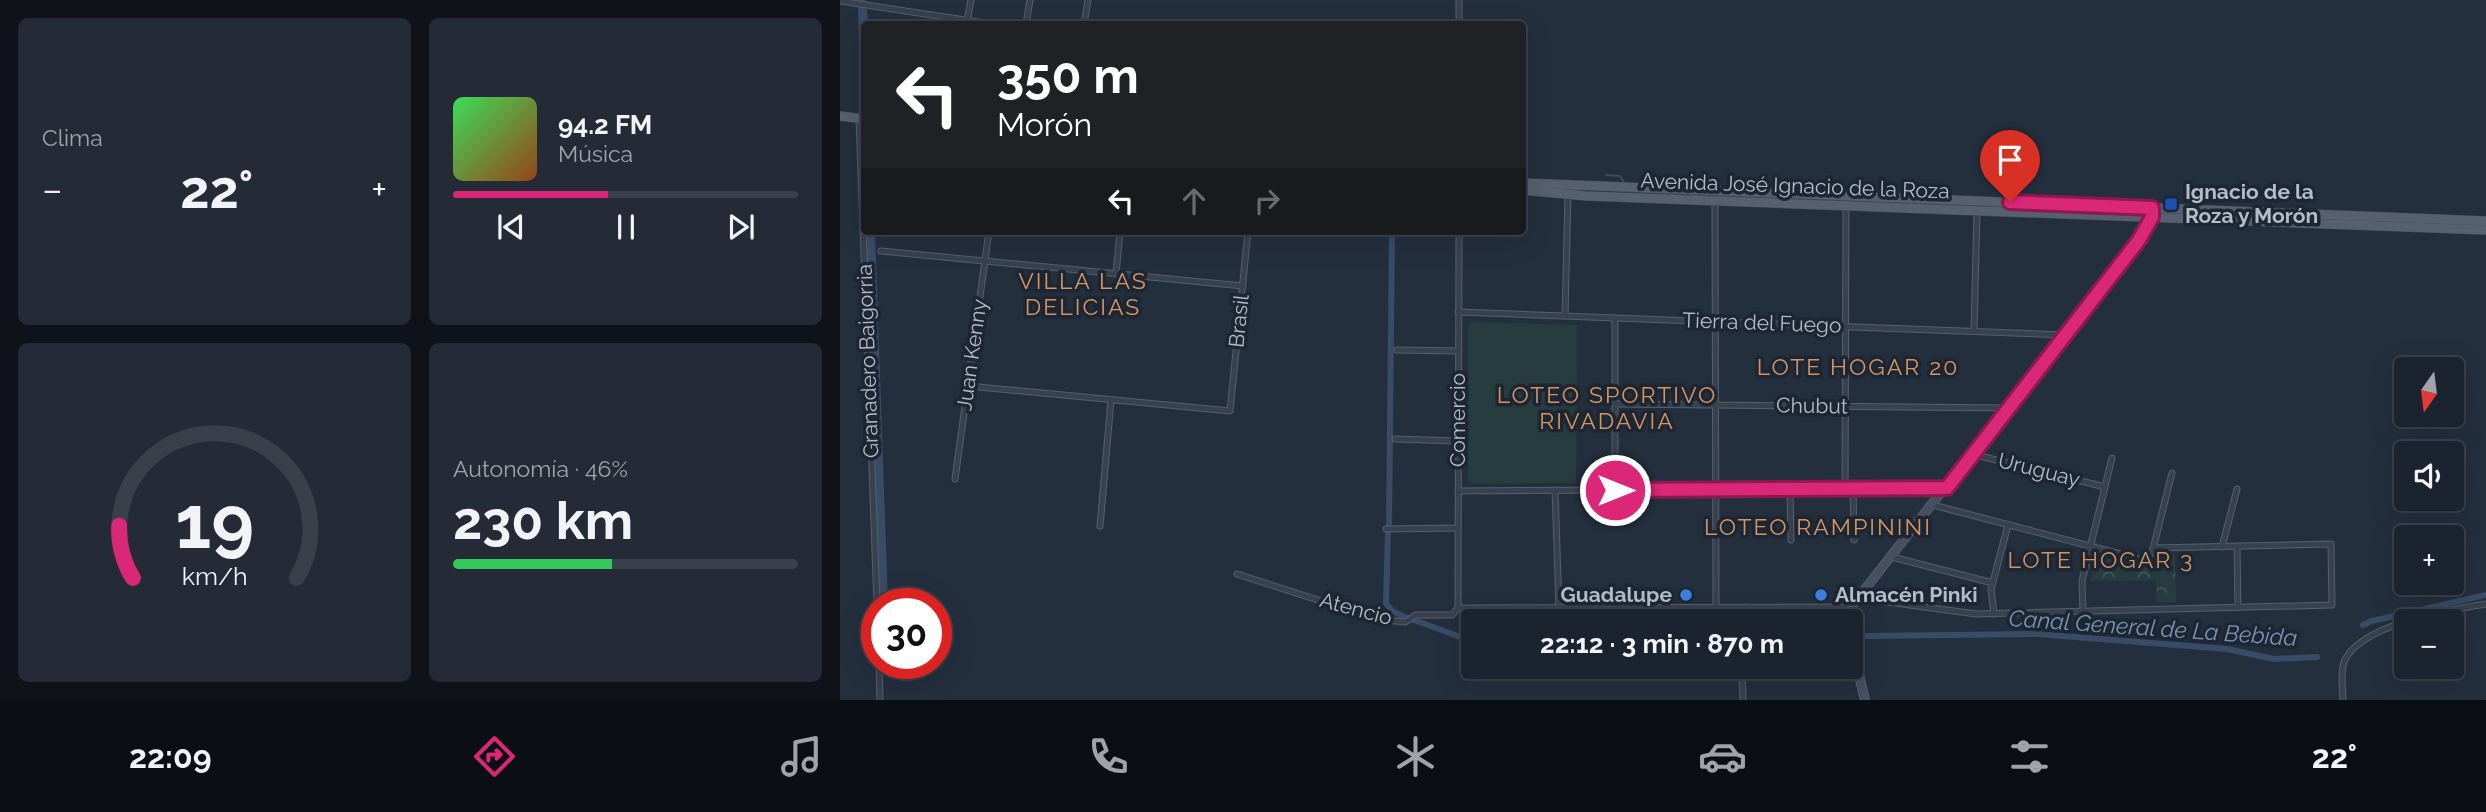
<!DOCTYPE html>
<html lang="es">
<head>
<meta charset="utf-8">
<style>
  :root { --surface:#1b232e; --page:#242b36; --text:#f1f3f6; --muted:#a0a4aa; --line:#39404a; --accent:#db2777 }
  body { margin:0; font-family:Raleway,sans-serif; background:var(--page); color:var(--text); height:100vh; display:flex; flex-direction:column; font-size:26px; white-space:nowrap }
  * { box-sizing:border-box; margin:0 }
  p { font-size:23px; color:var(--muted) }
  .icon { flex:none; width:38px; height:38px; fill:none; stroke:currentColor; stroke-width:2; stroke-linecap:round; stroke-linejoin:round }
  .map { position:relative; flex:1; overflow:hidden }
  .panel { display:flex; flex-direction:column; gap:18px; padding:18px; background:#0f1319; width:840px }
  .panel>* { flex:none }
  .hud { position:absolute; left:21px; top:21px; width:665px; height:214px; border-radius:7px; box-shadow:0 7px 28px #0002,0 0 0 2px var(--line); background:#202124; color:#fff; overflow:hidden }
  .needle { width:46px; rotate:194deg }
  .tools { position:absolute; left:1554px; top:357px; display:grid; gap:14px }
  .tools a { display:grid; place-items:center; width:70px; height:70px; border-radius:7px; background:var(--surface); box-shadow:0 7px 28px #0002,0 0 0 2px var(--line); font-size:35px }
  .speed { position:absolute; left:21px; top:588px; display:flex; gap:14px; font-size:35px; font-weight:700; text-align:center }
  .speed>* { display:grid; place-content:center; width:91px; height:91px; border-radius:50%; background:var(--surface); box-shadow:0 7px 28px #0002,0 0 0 2px var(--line); line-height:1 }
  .speed .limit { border:10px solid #d22; background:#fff; color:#111 }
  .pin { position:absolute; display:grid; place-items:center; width:60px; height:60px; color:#fff; margin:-72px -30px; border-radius:50% 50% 50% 0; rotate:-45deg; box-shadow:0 0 7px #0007 }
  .pin .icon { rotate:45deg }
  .me { position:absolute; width:77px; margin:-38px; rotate:90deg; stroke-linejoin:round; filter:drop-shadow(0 0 5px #0008) }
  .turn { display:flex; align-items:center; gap:24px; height:147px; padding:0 21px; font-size:32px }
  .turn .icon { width:91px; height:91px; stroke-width:2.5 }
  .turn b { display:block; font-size:49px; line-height:60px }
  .lanes { display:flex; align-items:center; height:66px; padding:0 21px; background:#0003; justify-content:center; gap:35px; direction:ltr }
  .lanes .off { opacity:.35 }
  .big { font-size:52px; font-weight:700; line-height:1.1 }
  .panel .card { flex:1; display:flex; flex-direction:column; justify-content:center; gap:10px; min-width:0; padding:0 24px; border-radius:10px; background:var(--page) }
  .panel .dial { align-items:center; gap:0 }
  .dial svg { height:182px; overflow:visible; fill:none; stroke:var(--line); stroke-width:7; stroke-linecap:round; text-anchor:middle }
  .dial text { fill:var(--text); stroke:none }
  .song { display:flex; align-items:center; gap:21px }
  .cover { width:84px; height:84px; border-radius:10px; background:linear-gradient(135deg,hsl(130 70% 55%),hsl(20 70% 35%)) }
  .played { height:7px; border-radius:4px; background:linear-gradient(90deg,var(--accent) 45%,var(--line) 45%) }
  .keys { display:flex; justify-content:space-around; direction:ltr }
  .heat { display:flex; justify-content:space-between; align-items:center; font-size:38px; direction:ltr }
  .charge { height:10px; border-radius:5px; background:linear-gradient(90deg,#34c759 46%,var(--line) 0) }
  .panel .tiles { flex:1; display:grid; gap:18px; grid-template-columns:repeat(2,1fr) }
  .trip { position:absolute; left:621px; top:609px; width:402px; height:70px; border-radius:7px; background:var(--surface); box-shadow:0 7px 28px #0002,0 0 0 2px var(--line); font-weight:700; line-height:70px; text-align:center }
  .tabs { display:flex; height:112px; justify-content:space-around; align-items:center; background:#0b0e12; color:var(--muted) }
  .tabs .icon { width:49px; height:49px }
  .tabs .active { color:var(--accent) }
  .tabs b { font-size:32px; color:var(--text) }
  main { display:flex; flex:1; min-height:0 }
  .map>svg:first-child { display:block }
  .forest { fill:url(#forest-firs) }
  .park { fill:url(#park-crowns) }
  .pitch { fill:#263c3f }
  .water { fill:#394c67 }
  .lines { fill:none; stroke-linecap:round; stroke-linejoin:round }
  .stream { stroke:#394c67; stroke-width:2 }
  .canal { stroke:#394c67; stroke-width:6 }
  .street-casing { stroke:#565f6c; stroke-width:7 }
  .secondary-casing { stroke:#565f6c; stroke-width:10 }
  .primary-casing { stroke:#414a57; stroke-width:10 }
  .street { stroke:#38414e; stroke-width:5 }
  .secondary { stroke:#465061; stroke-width:8 }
  .primary { stroke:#56606e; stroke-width:9 }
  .route-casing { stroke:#8e194d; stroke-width:18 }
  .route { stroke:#db2777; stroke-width:12 }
  .transit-dot { fill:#1a4fb4; stroke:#1d2633; stroke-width:2.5 }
  .shop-dot { fill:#3f7fe0; stroke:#1d2633; stroke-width:2.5 }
  .labels { text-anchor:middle; stroke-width:7; stroke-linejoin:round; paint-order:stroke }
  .street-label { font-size:21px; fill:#b4bcc9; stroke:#1d2633 }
  .poi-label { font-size:21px; font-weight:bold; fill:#b4bcc9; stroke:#1d2633; text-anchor:start }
  .neighbourhood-label { font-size:23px; letter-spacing:2px; fill:#d59563; stroke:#1d2633 }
  .water-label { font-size:23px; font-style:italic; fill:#7c92b1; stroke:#1d2633 }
</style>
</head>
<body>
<main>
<section class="panel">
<div class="tiles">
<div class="card"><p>Clima</p>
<div class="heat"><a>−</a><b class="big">22°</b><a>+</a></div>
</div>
<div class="card">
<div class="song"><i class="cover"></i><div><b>94.2 FM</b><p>Música</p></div></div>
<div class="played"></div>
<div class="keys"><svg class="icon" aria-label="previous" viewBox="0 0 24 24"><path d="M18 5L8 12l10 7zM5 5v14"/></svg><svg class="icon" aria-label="pause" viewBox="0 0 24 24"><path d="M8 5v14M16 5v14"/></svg><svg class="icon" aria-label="next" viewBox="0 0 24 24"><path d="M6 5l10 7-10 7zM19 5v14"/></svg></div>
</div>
<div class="card dial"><svg viewBox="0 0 100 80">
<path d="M14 69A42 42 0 1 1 86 69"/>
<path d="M14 69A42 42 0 0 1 8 46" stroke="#db2777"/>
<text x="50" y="56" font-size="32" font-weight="700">19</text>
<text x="50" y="72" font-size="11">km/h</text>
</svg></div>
<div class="card"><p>Autonomía · 46%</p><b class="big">230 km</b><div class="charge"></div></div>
</div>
</section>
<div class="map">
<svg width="1646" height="700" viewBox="0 0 1646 700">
  <defs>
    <pattern id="forest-firs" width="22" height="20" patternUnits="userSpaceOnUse" patternTransform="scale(1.75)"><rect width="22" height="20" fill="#263c3f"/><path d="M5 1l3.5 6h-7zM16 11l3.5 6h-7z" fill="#435659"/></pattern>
    <pattern id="park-crowns" width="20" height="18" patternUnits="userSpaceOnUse" patternTransform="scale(1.75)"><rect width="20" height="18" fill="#263c3f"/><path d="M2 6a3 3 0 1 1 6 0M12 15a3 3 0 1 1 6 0" fill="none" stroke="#435659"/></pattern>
  </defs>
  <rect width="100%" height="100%" fill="#242f3e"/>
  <polygon class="forest" points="774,191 1299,211 1301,213 775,193"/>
  <polygon class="park" points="1335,555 1336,602 1317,602 1316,580 1250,581 1255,561 1260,557 1304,568 1316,567 1319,556"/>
  <polygon class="pitch" points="632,322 737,325 736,483 632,484 628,479 628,326"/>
  <g class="water">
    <polygon points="18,7 27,9 28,24 24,24 24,114 21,114"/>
    <polygon points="26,231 35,231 48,604 39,604"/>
  </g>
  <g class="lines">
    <g class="stream">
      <polyline points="766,175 780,176 784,182"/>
      <polyline points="785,191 1300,212"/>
      <polyline points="1326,213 1620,225"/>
    </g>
    <g class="canal">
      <polyline points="22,0 23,16"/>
      <polyline points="549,525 552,231"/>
      <polyline points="548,532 546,603 552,611 567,618"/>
      <polyline points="574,620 634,642"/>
      <polyline points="1523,625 1532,621 1646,595"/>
      <polyline points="1021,636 1197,634 1387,649 1434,659 1477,657"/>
      <path d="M728,667C764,676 804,680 839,667"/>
    </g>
    <g class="street-casing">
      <g id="street">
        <polyline points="619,0 619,24"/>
        <polyline points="0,1 151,24"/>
        <polyline points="127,21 131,0"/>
        <polyline points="186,24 190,0"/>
        <polyline points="244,24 248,0"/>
        <polyline points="19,118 37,604"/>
        <polyline points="875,200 876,607"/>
        <polyline points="41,251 403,286"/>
        <polyline points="276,274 280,231"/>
        <polyline points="618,312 1225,335"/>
        <polyline points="725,316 728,194"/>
        <polyline points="1134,331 1137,211"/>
        <polyline points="557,350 618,351"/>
        <polyline points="128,386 390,411 408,231"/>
        <polyline points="775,404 1169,408"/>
        <polyline points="555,439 618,441"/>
        <polyline points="1132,454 1265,487"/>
        <polyline points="115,479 149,231"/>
        <polyline points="1005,488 1006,205"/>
        <polyline points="1013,488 1014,540"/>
        <polyline points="950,489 951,540"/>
        <polyline points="715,490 719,608"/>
        <polyline points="775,490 775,318"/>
        <polyline points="618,491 1104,488"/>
        <polyline points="1093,505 1303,560 1312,553 1332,473"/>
        <polyline points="260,526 271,400"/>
        <polyline points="546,529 618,528"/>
        <polyline points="1397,546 1398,607"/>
        <polyline points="1382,547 1397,489"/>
        <polyline points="1052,557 1153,583"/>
        <polyline points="397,574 537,619 565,622 576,615 612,615 618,608 1011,607"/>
        <polyline points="1018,598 1136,614 1492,605 1491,544 1314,548"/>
        <polyline points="618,608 619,231"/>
        <polyline points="1243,612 1242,581 1272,458"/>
        <polyline points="1154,614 1151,589 1168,525"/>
        <polyline points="904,621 904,607"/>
        <polyline points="39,663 40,700"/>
        <polyline points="902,667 903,700"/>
        <path d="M1503,700C1503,688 1500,673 1504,662C1519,624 1610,610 1646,604"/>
      </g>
    </g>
    <g class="secondary-casing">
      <g id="secondary">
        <polyline points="1007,621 1011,607 1299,240 1312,214"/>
        <polyline points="1012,646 1025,700"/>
      </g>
    </g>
    <g class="primary-casing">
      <g id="primary">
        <polyline points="0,116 24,119"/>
        <polyline points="682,183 1646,221"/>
        <polyline points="682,190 747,196 1646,230"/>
      </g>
    </g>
    <use href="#street" class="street"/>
    <use href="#secondary" class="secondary"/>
    <use href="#primary" class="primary"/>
  </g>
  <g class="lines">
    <g class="route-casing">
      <polyline id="route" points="775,490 1107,488 1299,240 1312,217 1312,208 1170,202"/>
    </g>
    <use href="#route" class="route"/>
  </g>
  <rect class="transit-dot" x="1324" y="197" width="14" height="14" rx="3.5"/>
  <g class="shop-dot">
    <circle cx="846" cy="595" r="7"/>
    <circle cx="981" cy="595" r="7"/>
  </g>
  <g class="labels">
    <g class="street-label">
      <text transform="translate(955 186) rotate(2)" y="7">Avenida José Ignacio de la Roza</text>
      <text transform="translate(399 321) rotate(-84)" y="7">Brasil</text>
      <text transform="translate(922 323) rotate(2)" y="7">Tierra del Fuego</text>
      <text transform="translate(132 355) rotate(-82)" y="7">Juan Kenny</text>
      <text transform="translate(28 361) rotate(-92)" y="7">Granadero Baigorria</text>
      <text transform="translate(972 406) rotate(1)" y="7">Chubut</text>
      <text transform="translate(618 420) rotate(-90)" y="7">Comercio</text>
      <text transform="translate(1199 470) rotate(14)" y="7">Uruguay</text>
      <text transform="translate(516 609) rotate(15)" y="7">Atencio</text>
    </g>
    <g class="poi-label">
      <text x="1345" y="199">Ignacio de la<tspan x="1345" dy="24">Roza y Morón</tspan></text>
      <text x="832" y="602" text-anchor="end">Guadalupe</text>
      <text x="995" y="602">Almacén Pinki</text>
    </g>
    <g class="neighbourhood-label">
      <text x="243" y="289">VILLA LAS<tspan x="243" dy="26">DELICIAS</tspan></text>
      <text x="1018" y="375">LOTE HOGAR 20</text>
      <text x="767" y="403">LOTEO SPORTIVO<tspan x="767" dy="26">RIVADAVIA</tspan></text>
      <text x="978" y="535">LOTEO RAMPININI</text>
      <text x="1261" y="568">LOTE HOGAR 3</text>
    </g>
    <g class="water-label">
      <text transform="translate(1313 628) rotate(4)" y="8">Canal General de La Bebida</text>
    </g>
  </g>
</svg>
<div class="tools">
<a><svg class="needle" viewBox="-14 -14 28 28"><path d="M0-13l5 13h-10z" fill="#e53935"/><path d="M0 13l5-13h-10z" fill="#a0a4aa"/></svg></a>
<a><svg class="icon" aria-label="sound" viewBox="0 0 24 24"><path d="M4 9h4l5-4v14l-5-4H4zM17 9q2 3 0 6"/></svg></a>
<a>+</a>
<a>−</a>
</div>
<div class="speed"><div class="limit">30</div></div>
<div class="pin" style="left:1170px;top:202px;background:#d93025"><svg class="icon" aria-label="arrive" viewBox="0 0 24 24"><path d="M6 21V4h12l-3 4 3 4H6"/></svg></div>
<svg class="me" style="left:775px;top:490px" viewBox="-20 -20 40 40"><circle r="17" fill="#db2777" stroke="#fff" stroke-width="3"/><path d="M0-11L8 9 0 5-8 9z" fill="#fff"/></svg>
<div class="trip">22:12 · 3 min · 870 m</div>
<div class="hud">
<div class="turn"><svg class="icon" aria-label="left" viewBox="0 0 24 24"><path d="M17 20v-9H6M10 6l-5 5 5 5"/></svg><div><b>350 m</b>Morón</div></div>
<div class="lanes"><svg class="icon" aria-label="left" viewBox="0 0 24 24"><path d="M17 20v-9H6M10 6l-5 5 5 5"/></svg><svg class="icon off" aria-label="ahead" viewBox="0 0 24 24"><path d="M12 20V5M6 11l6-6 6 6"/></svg><svg class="icon off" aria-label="right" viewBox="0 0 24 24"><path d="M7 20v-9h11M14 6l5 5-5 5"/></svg></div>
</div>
</div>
</main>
<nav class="tabs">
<b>22:09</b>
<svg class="icon active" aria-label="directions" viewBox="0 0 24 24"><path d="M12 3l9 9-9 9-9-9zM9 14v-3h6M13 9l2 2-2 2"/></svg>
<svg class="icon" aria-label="music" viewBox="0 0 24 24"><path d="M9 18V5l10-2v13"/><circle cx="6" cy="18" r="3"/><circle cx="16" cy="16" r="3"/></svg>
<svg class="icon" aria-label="phone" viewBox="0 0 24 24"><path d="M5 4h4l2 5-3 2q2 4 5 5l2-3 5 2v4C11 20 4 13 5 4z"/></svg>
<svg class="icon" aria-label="climate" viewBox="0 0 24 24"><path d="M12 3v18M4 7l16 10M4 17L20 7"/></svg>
<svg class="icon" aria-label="car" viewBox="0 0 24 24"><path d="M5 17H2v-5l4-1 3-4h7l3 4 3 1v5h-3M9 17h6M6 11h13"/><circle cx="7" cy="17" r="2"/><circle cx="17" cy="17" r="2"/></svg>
<svg class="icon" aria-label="filters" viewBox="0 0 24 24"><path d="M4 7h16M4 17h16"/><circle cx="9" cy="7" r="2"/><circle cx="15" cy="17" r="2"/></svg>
<b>22°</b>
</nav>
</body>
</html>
